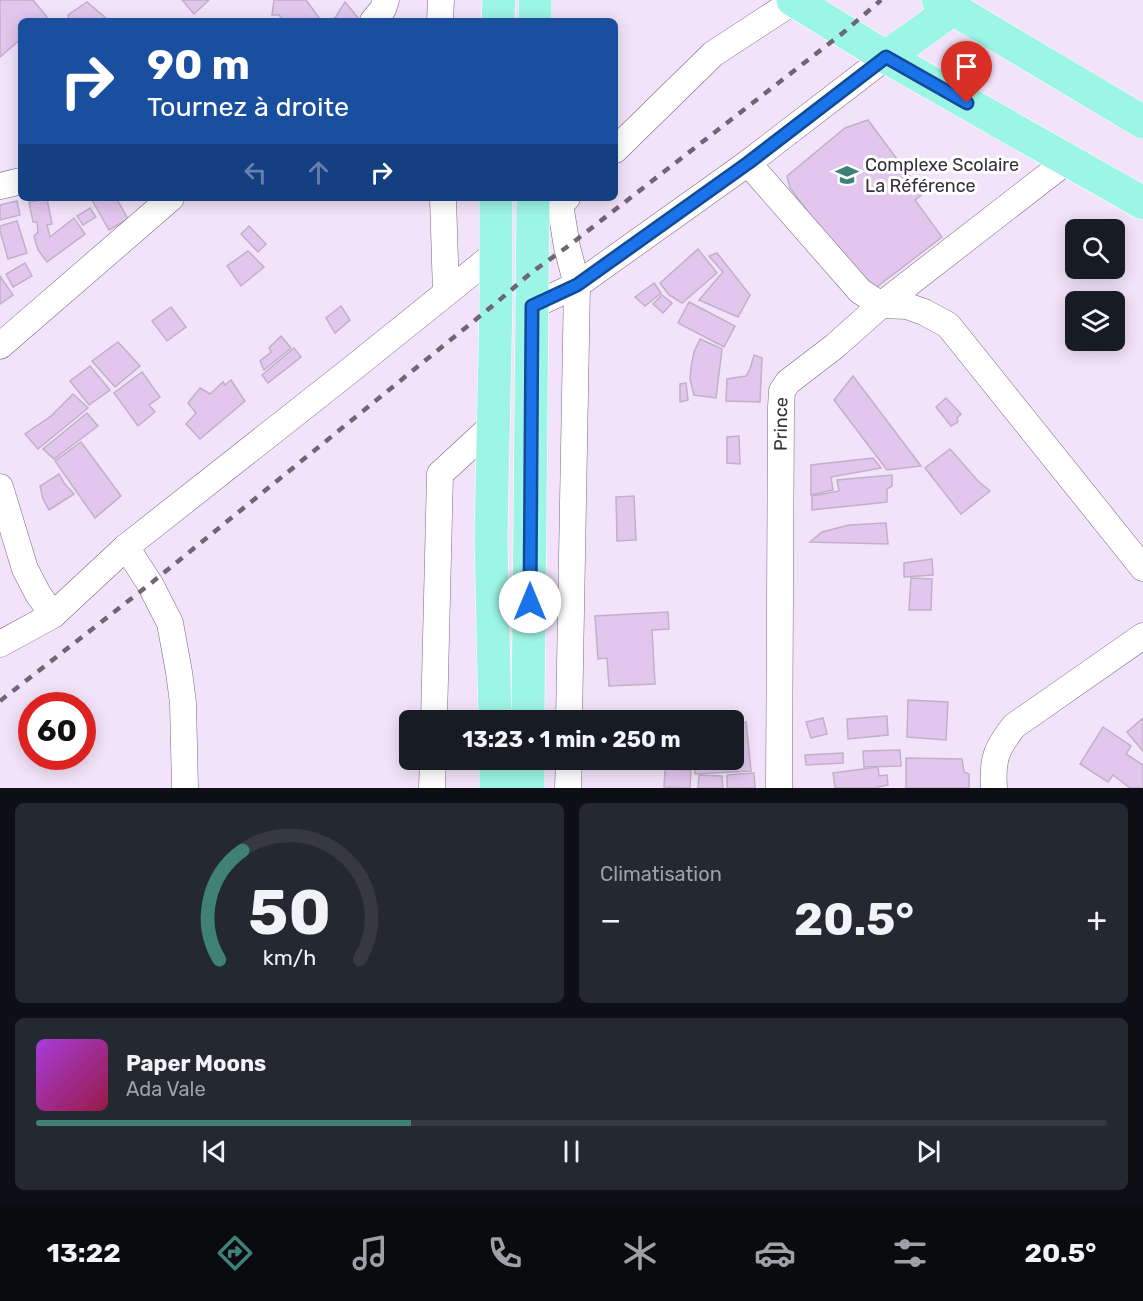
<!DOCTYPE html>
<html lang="fr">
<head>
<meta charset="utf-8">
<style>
  :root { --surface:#171b24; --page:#242831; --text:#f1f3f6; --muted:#9ea1a6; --line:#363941; --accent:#3f8275 }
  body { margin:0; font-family:Rubik,sans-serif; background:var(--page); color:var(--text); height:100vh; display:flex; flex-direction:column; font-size:22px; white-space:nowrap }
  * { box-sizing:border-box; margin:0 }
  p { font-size:20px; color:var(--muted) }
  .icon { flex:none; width:33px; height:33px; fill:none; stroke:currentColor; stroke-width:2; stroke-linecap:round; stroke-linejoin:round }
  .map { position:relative; height:788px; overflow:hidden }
  .panel { display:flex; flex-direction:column; gap:15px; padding:15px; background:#0d0f14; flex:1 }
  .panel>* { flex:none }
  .top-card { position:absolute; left:18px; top:18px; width:600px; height:183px; border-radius:9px; box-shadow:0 3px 15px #0003; background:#1a4fa0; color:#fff; overflow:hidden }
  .tools { position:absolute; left:1065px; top:219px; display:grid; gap:12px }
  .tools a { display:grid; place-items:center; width:60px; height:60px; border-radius:9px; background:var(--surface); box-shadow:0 3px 15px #0003; font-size:30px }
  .speed { position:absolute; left:18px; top:692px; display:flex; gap:12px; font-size:30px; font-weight:700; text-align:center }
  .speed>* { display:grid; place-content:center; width:78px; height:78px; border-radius:50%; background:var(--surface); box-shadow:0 3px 15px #0003; line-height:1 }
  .speed .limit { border:9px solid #d22; background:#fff; color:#111 }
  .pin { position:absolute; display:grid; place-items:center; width:51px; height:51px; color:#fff; margin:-62px -26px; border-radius:50% 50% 50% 0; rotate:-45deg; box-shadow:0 0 6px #0007 }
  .pin .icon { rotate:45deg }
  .me { position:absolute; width:66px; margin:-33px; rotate:0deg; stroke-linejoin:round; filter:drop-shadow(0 0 4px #0008) }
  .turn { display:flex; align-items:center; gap:21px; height:126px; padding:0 30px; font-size:27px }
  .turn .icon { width:78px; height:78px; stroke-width:2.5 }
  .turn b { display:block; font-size:42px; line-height:51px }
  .lanes { display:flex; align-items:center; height:57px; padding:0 30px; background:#0003; justify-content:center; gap:30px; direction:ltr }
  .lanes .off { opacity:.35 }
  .big { font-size:45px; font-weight:700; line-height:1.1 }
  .panel .tile { flex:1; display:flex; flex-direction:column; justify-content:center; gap:9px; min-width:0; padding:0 21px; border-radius:9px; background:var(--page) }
  .panel .dial { align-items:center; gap:0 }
  .dial svg { height:156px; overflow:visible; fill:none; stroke:var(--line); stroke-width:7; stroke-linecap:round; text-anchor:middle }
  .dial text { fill:var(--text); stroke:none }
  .song { display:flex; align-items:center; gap:18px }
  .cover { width:72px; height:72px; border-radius:9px; background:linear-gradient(135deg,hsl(280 70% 55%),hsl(340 70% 35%)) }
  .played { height:6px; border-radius:3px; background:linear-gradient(90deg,var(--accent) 35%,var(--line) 35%) }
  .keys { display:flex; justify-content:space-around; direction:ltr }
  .heat { display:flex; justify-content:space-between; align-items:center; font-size:33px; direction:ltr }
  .panel .tiles { flex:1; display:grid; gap:15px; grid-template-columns:1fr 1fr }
  .tile:last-child { grid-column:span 2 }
  .trip { position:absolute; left:399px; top:710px; width:345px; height:60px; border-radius:9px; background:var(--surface); box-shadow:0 3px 15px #0003; font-weight:700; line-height:60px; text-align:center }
  .tab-bar { display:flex; height:96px; justify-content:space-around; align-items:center; background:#090b0e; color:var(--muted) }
  .tab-bar .icon { width:42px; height:42px }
  .tab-bar .active { color:var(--accent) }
  .tab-bar b { font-size:27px; color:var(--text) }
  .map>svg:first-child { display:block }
  .building { fill:#e2c6ee; stroke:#c0b1c7; stroke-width:1.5 }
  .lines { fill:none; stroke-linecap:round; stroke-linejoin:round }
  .street-casing { stroke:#77697d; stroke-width:27 }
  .primary-casing { stroke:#fff; stroke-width:34 }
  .street { stroke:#fff; stroke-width:26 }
  .primary { stroke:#9df5e5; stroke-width:33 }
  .rail { stroke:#6e6673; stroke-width:4.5; stroke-dasharray:8 8; stroke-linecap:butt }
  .route-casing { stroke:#114b97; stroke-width:15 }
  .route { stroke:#1a73e8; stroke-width:10 }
  .labels { text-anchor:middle; stroke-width:6; stroke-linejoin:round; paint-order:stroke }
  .poi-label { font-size:18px; fill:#353038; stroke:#fff; text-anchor:start }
  .street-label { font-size:18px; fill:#353038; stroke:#fff }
</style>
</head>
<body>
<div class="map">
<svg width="1143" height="788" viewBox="0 0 1143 788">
  <rect width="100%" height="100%" fill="#f3e3fa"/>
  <g class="building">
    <polygon points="0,0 33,0 47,17 42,21 21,21 21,39 0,57"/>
    <polygon points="182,0 209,0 194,14"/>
    <polygon points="274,0 306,0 320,19 317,21 284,21 279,15 272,15"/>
    <polygon points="87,2 107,19 106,21 69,21 68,15"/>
    <polygon points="345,2 360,20 321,21 335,18"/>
    <polygon points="868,120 923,194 915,200 942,237 869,293 790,188 787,176 845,128"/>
    <polygon points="96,198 116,198 128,219 109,230 92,200"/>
    <polygon points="47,199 52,224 47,225 50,237 74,218 85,234 47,262 38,250 34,236 38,232 37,222 33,222 29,202"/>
    <polygon points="17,201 20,215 0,220 0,205"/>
    <polygon points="90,208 96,217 83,225 77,216"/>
    <polygon points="17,221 27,253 8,259 0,231 0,226"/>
    <polygon points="249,226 266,244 258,252 241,234"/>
    <polygon points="698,249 717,273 682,303 669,295 660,283"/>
    <polygon points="248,251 264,267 241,286 227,266"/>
    <polygon points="717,253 750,295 738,317 699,300 723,272 709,256"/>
    <polygon points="25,263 32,276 13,287 6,274"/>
    <polygon points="0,276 13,295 0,304"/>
    <polygon points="654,283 661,293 645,306 635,297"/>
    <polygon points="662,295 672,303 663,313 653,304"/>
    <polygon points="689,302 735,326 724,347 678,323"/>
    <polygon points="341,306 350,320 335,333 326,318"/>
    <polygon points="171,307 186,327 167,341 152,321"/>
    <polygon points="281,336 291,348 264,370 260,361 271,352 269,348"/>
    <polygon points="700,339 722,349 716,398 694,395 690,379 691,367 694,352"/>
    <polygon points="118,342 140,366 115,387 92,361"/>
    <polygon points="294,348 301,357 268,383 262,375"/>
    <polygon points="754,355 762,358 760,402 726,401 727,379 746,376 750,369"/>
    <polygon points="90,366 110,390 89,405 70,381"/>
    <polygon points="142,372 160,397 149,405 155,412 138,426 114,393"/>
    <polygon points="853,376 921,466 887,470 834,400"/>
    <polygon points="231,380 245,401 200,439 186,424 196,413 188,403 200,388 210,394 223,382 225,385"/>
    <polygon points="686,383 688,400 680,402 680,384"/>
    <polygon points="73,394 88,408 38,449 25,434 51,416"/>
    <polygon points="946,398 961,414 957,418 958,422 951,426 936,407"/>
    <polygon points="87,413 98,426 54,459 43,449"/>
    <polygon points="739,436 740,464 727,463 727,437"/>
    <polygon points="81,442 121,496 95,518 55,461"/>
    <polygon points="950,449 978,481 990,491 961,514 925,468"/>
    <polygon points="873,458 881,468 831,477 833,490 811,495 811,465"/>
    <polygon points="59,474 64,483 74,494 49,510 43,499 40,486"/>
    <polygon points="892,475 892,486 887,489 887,502 812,510 812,496 839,491 837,480"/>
    <polygon points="634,496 636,540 617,541 616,497"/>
    <polygon points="886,523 888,544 810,542 822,532 849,525"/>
    <polygon points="932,559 933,575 904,577 904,563"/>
    <polygon points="911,578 932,579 931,610 909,610"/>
    <polygon points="668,612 669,629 652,630 655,684 609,686 607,658 598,659 595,616"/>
    <polygon points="908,700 948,702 946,740 907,737"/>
    <polygon points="887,716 888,735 848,739 847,719"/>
    <polygon points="823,718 827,734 811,738 806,722"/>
    <polygon points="1143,718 1143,751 1127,732"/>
    <polygon points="746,722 751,771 695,774 694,759 734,759 734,723"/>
    <polygon points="1103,727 1131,746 1126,754 1143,765 1143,788 1130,788 1113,775 1108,782 1080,764"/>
    <polygon points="900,750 901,766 864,767 863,751"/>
    <polygon points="843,753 843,763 806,765 805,755"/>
    <polygon points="906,758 962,759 964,772 969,774 969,788 906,788"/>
    <polygon points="878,767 879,776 887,775 888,785 878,787 878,788 835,788 833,773"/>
    <polygon points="665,769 691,770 690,788 664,787"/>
    <polygon points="754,773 755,788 727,788 727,775"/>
    <polygon points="699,775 722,776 723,788 698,788"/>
  </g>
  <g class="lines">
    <g class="street-casing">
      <g id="street">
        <polyline points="373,21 383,9 386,0"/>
        <polyline points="440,21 441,0"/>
        <polyline points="615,150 713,54 794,1"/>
        <polyline points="748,163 860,291 881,305 907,306 924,312 948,325 1143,568"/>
        <polyline points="0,186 21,181"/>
        <polyline points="443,198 446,293"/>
        <polyline points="567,198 560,204 567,247 577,285 569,720"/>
        <polyline points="532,306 577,285 748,163 886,57"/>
        <polyline points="0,346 171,198"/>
        <polyline points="0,487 25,569 38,594 53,615"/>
        <polyline points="126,547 150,584 170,623 179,672 183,703 185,788"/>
        <polyline points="0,644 53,615 126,547 348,372 496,253"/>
        <polyline points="434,720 440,474 493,425"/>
        <polyline points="432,788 433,759"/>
        <polyline points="568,788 569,759"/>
        <path id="s1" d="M779,788L781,407L782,391L788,382L835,346L881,305L1068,160"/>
        <path d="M994,788C992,759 996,749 1014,726L1143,636"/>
      </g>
    </g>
    <g class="primary-casing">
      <g id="primary">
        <polyline points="793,0 886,57 1143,203"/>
        <polyline points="938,0 1143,122"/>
        <polyline points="498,21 499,0"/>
        <polyline points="535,21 535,0"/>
        <polyline points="886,57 953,9"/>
        <polyline points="495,720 491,537 496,303 496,198"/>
        <polyline points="528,720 533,198"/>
        <polyline points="496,788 496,759"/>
        <polyline points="528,788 528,759"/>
      </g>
    </g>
    <use href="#street" class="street"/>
    <use href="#primary" class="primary"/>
    <polyline class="rail" points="0,701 150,584 496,303 532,272 567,247 844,32 881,0"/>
  </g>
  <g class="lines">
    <g class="route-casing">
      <polyline id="route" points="530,602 532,306 577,285 748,163 886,57 967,103"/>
    </g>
    <use href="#route" class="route"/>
  </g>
  <defs>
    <g id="school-bare" transform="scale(1.8)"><path d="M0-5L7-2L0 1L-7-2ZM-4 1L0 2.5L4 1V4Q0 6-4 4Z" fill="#3f8275" stroke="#fff" stroke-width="2.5" paint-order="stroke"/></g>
  </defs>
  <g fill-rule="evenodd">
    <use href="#school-bare" x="847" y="175"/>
  </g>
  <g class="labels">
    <g class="poi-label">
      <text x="865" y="171">Complexe Scolaire<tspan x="865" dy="21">La Référence</tspan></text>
    </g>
    <g class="street-label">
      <text dy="6" stroke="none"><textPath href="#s1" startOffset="364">Prince</textPath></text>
    </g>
  </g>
</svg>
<div class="tools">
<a><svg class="icon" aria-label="search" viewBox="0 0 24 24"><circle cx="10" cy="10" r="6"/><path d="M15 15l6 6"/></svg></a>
<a><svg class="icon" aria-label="layers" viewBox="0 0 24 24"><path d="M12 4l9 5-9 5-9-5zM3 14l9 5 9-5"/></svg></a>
</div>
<div class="speed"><div class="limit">60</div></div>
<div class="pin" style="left:967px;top:103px;background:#d93025"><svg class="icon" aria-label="arrive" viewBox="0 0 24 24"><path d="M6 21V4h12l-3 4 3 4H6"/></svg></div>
<svg class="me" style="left:530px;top:602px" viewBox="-20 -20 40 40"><circle r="19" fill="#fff"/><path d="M0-13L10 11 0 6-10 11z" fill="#1a73e8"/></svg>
<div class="trip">13:23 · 1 min · 250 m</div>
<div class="top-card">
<div class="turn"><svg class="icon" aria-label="right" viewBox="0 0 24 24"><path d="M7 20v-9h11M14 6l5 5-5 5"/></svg><div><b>90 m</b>Tournez à droite</div></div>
<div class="lanes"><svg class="icon off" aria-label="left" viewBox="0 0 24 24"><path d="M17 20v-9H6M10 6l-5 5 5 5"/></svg><svg class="icon off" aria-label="ahead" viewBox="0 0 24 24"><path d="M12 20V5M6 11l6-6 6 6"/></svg><svg class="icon" aria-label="right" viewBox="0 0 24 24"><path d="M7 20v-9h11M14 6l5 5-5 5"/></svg></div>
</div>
</div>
<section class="panel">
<div class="tiles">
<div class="tile dial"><svg viewBox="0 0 100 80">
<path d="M14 69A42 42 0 1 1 86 69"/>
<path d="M14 69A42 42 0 0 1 26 13" stroke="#3f8275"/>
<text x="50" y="56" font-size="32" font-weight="700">50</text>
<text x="50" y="72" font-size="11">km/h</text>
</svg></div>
<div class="tile"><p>Climatisation</p>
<div class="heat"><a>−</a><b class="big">20.5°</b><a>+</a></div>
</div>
<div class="tile">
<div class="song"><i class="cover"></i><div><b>Paper Moons</b><p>Ada Vale</p></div></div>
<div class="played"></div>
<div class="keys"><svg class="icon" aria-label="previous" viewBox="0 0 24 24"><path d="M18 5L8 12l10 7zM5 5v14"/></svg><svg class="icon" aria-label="pause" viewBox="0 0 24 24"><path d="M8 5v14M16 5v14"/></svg><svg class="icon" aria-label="next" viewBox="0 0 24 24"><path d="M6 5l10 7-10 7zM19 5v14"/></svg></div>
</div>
</div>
</section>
<nav class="tab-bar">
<b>13:22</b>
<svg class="icon active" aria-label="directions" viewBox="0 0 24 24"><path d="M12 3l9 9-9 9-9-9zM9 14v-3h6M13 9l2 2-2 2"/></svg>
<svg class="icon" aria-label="music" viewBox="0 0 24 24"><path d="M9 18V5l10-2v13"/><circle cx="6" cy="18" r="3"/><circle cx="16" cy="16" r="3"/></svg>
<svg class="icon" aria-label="phone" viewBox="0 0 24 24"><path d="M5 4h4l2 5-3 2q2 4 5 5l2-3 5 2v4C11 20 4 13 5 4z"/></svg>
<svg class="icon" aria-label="climate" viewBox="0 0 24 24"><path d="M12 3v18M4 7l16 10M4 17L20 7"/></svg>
<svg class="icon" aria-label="car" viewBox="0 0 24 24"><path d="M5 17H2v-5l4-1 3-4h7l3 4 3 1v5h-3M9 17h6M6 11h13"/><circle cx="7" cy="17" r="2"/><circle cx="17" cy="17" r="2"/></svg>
<svg class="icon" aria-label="filters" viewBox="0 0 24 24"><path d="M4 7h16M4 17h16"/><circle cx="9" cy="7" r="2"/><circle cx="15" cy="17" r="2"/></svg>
<b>20.5°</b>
</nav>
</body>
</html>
